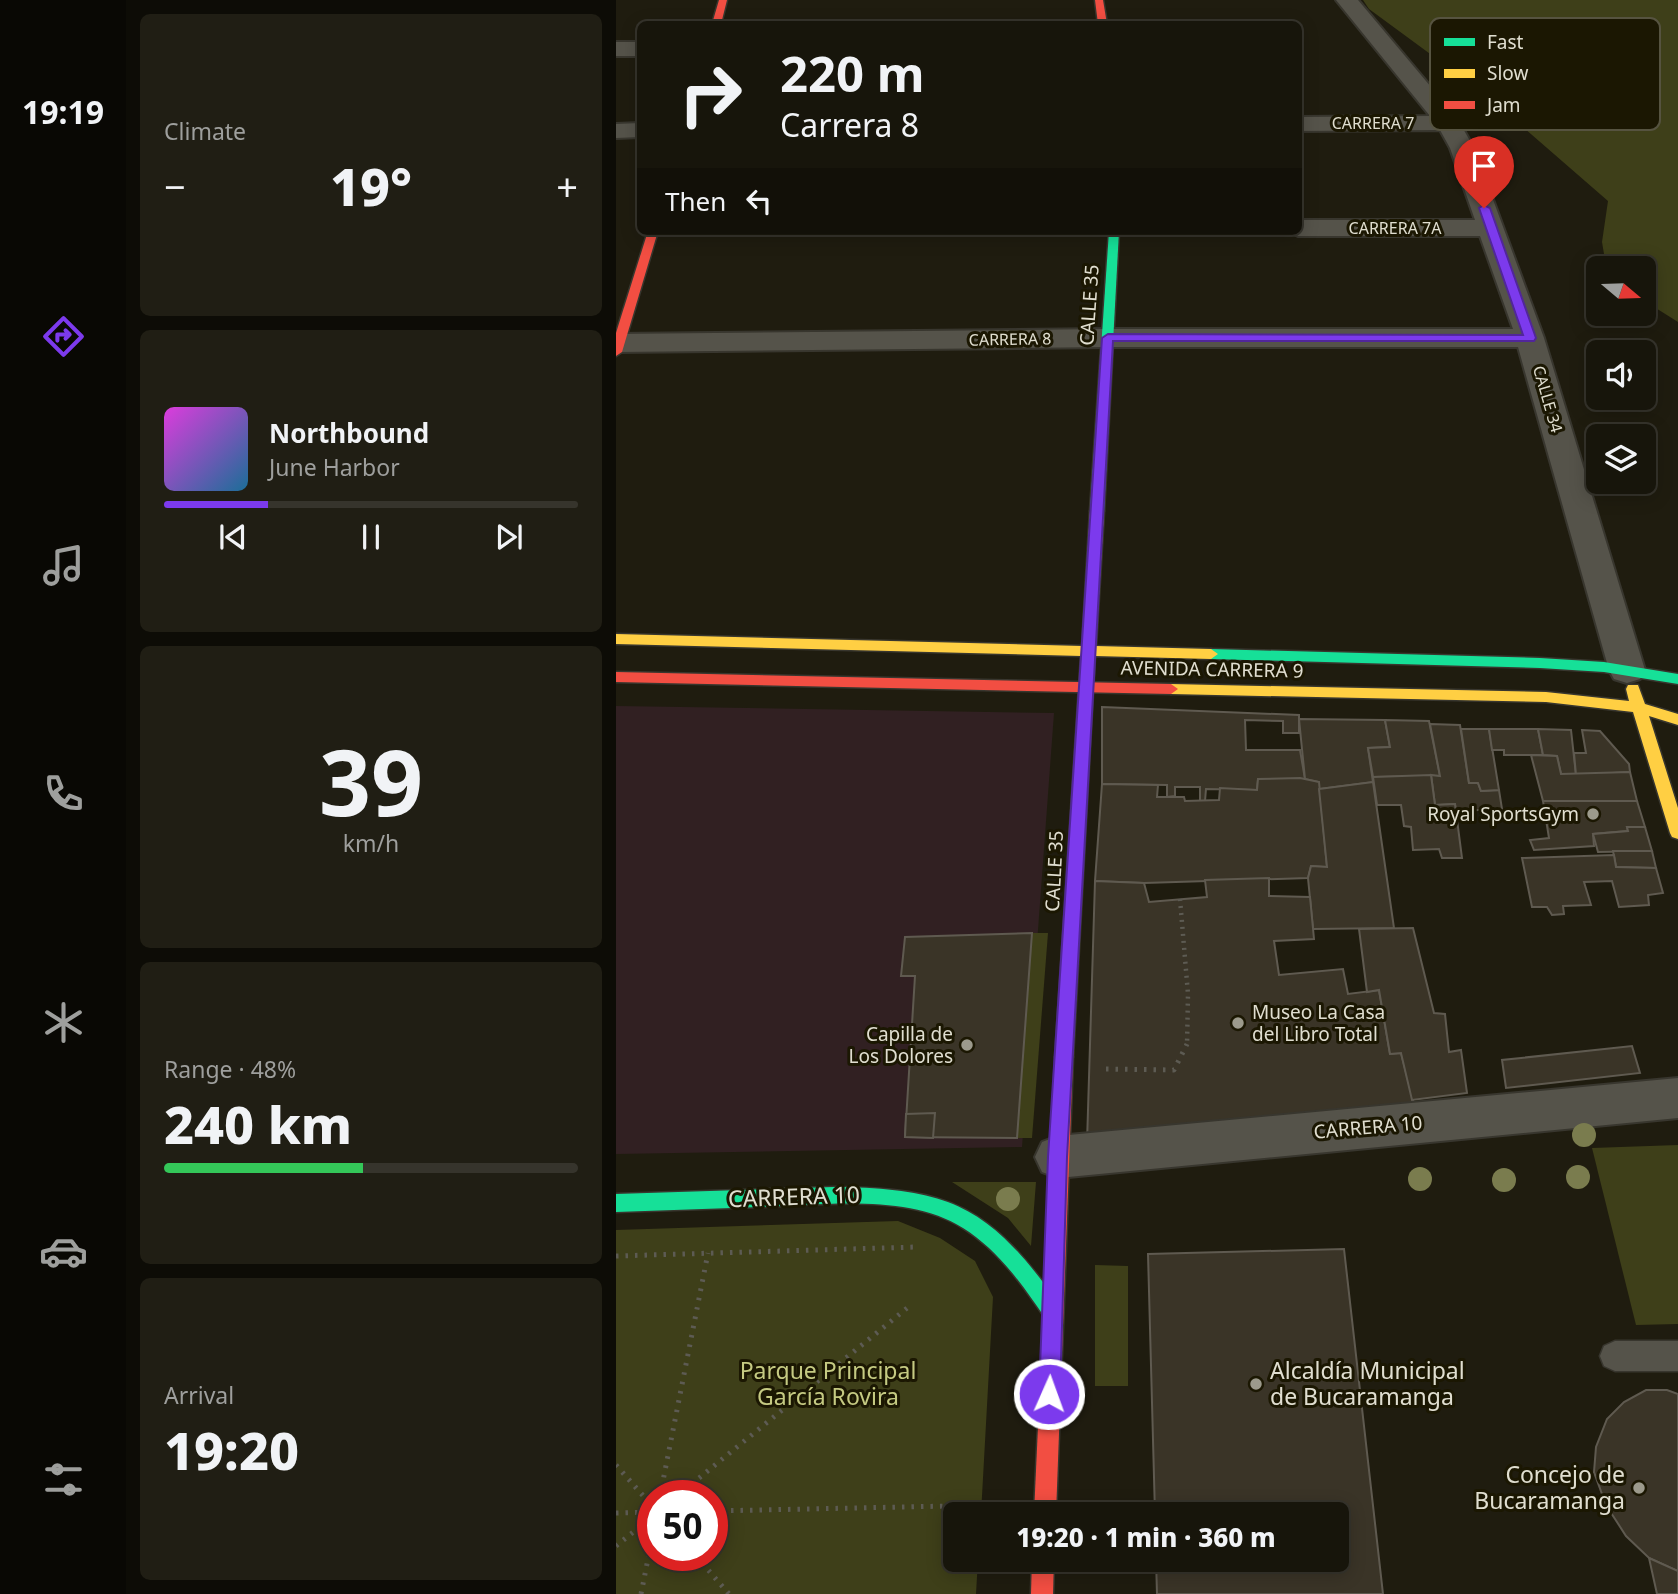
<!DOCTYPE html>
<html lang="en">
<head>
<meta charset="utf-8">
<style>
  :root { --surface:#17150b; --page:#201e14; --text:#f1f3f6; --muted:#9e9f9d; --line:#36342c; --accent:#7c3aed }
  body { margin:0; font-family:"Noto Sans",sans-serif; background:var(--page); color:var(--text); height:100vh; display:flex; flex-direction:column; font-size:26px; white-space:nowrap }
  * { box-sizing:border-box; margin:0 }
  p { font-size:23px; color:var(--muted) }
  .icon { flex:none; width:38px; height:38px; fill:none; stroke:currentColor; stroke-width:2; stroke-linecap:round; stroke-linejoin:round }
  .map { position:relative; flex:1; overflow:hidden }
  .sheet { display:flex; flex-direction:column; gap:14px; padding:14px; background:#0d0c06; width:490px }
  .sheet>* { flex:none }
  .banner { position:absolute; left:21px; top:21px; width:665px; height:214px; border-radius:10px; box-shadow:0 4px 18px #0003,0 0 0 2px var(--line); background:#17150b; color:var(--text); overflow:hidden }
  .needle { width:46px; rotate:109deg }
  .fabs { position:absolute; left:970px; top:256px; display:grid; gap:14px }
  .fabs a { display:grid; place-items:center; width:70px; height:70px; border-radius:10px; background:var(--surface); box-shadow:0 4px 18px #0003,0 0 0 2px var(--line); font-size:35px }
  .speed { position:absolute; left:21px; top:1480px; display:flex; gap:14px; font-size:35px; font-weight:700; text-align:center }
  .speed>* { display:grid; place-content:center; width:91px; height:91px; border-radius:50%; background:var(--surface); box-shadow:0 4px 18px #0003,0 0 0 2px var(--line); line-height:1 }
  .speed .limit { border:10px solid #d22; background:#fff; color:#111 }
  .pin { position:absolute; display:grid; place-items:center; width:60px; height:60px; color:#fff; margin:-72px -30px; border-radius:50% 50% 50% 0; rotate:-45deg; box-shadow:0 0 7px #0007 }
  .pin .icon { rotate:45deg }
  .me { position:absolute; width:77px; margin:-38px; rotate:2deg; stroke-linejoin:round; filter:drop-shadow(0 0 5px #0008) }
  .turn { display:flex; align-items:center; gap:24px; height:147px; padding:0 28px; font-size:32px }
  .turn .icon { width:91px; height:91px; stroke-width:2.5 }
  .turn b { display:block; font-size:49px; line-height:60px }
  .then { display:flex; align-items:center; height:66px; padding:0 28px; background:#0003; gap:14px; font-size:26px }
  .big { font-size:52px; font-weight:800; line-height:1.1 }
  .sheet .widget { flex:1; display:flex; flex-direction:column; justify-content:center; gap:10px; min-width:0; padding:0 24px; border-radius:10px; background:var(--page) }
  .sheet .dial { align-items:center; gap:0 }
  .dial b { font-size:91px; line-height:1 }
  .song { display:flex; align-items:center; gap:21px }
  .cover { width:84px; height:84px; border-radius:10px; background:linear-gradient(135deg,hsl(300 70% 55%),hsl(200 70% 35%)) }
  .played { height:7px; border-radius:4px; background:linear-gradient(90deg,var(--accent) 25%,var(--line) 25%) }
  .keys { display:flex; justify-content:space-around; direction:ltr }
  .heat { display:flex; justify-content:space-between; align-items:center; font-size:38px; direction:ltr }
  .charge { height:10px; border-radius:5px; background:linear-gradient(90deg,#34c759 48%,var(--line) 0) }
  .trip { position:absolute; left:327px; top:1502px; width:406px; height:70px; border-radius:10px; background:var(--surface); box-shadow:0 4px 18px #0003,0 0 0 2px var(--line); font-weight:800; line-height:70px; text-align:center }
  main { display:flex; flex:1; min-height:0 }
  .menu { display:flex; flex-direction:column; width:126px; justify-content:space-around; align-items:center; background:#090804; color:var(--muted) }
  .menu .icon { width:49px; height:49px }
  .menu .active { color:var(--accent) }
  .menu b { font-size:32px; color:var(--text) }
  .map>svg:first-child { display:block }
  .commercial { fill:#312022 }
  .green { fill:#3e3f19; fill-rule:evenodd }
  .building { fill:#3a3427; stroke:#5f5a50; stroke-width:2 }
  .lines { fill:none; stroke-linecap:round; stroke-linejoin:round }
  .lane-casing { stroke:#38362e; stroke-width:3 }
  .street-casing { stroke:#38362e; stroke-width:4 }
  .fast-casing { stroke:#38362e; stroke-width:3 }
  .slow-casing { stroke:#38362e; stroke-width:3 }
  .jam-casing { stroke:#38362e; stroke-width:3 }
  .path-far1 { stroke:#5d5b53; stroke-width:4.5; stroke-dasharray:2 5; stroke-linecap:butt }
  .path { stroke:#5d5b53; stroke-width:5; stroke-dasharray:2.5 7; stroke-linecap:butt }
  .lane { fill:#55534a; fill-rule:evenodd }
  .street { fill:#55534a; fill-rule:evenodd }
  .fast { fill:#16e098; fill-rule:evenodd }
  .slow { fill:#ffcf43; fill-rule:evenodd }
  .jam { fill:#f24e42; fill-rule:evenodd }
  .tree { fill:#7a7c4e }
  .route { fill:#7c3aed; stroke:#51269a; stroke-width:2 }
  .poi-dot { fill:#9c9a8c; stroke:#1b1702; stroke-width:2.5 }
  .labels { text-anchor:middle; stroke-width:6; stroke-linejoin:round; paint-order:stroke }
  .far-street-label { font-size:16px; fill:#e0ded0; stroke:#1b1702 }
  .street-label { font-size:19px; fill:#e0ded0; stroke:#1b1702 }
  .poi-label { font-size:19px; fill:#e0ded0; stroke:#1b1702; text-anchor:end }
  .near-street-label { font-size:23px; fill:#e0ded0; stroke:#1b1702 }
  .near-park-label { font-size:23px; fill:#c5ca82; stroke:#1b1702 }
  .near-poi-label { font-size:23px; fill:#e0ded0; stroke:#1b1702; text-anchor:start }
  .key { fill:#1b1702; stroke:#565340; stroke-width:2 }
  .key-label { font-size:19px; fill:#e0ded0 }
</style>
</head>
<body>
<main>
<nav class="menu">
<b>19:19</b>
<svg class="icon active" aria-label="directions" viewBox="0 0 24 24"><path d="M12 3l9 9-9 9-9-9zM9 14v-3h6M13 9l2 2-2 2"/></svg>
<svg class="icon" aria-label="music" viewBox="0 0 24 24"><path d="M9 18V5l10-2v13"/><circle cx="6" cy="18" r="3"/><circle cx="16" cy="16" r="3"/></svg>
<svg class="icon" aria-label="phone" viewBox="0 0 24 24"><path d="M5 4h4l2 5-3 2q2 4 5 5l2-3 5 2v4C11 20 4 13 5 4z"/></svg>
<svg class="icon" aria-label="climate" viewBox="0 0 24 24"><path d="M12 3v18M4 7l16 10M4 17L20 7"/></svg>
<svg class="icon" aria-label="car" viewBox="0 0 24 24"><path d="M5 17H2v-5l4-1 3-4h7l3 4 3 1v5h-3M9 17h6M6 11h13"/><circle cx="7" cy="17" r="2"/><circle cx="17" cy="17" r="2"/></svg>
<svg class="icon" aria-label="filters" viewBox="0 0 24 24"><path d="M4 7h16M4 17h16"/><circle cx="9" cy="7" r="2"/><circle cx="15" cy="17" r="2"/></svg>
</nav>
<section class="sheet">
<div class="widget"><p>Climate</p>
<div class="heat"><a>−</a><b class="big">19°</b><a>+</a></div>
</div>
<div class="widget">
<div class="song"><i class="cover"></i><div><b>Northbound</b><p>June Harbor</p></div></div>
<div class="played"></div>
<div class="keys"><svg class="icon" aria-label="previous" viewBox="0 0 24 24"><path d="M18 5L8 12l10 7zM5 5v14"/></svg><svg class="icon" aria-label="pause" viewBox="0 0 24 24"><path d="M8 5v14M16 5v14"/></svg><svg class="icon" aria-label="next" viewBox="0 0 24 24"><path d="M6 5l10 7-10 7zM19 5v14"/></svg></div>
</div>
<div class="widget dial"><b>39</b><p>km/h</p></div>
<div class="widget"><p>Range · 48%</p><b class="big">240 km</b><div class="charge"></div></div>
<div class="widget"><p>Arrival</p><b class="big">19:20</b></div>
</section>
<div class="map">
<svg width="1062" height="1594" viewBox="0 0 1062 1594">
  <rect width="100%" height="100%" fill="#1f1c0f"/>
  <polygon class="commercial" points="0,706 438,713 406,1147 0,1154"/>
  <g class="green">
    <polygon points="747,0 1062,0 1062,322 1027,300 1027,268 990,266 986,242 992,201 870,95 753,9"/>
    <polygon points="416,933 432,933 416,1138 401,1138"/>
    <polygon points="1062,1145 1062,1324 1020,1325 976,1148"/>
    <polygon points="336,1182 420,1182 415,1246 392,1218"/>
    <path d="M282,1221L324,1238L359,1261L377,1297L365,1514H340V1559H362L360,1594H0V1230ZM96,1496V1556H37V1496Z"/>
    <polygon points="479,1265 512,1266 512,1386 479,1386"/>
  </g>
  <g class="building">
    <polygon points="486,707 683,715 683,733 667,733 667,721 629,720 630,750 684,750 689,779 642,779 641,790 590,789 589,801 584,801 584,787 559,787 559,796 551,797 551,785 486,784"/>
    <polygon points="683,719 769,720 774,747 752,748 757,782 703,789 703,782 689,779"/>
    <polygon points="769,720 813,721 824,776 757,777 752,748 774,747"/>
    <polygon points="814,724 844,725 853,783 862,783 865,791 883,790 886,809 840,811 839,804 819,805 815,775 824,776"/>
    <polygon points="845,729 873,729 883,790 865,791 862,783 853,783"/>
    <polygon points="873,729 922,729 927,755 888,755 888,750 876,750"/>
    <polygon points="922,729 955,730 960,775 945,774 941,756 927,755"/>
    <polygon points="966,730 984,731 1013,764 1014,772 960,775 958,753 970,753"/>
    <polygon points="915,755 941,756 945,774 1014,772 1021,801 927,801"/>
    <polygon points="815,775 819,805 839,804 846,858 826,858 823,849 797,850 795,827 788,826 785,805 761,805 757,777"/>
    <polygon points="684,778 703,782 711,867 695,866 692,878 528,883 479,881 486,784 542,785 541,797 568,797 569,801 603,800 604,788 641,790 642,779"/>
    <polygon points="757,782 778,928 697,929 692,878 695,866 711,867 703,789"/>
    <polygon points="927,801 1021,801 1029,827 1011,827 1012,831 977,834 978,846 918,850 914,840 933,838"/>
    <polygon points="1011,827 1029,827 1036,851 982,852 977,834 1012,831"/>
    <polygon points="997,851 1036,851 1040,868 1000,867"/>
    <polygon points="998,855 1000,867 1040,868 1047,893 1032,895 1033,905 1003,907 996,881 968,882 975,905 947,906 948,914 936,915 931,907 916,907 906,858"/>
    <polygon points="653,878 653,896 694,897 698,939 658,941 663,975 727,969 732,994 763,990 774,1054 785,1053 799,1108 471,1143 479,881 528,883 533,902 591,897 589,880"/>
    <polygon points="797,928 818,1013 829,1014 833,1052 845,1050 851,1093 796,1100 785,1053 774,1054 763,990 751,992 743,929"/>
    <polygon points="416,933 401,1138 289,1137 299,976 285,976 289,937"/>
    <polygon points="1016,1046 1024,1073 890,1088 886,1060"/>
    <polygon points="319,1113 317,1138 289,1137 290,1114"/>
    <polygon points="728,1249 767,1594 541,1594 540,1559 721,1559 721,1514 539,1514 532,1254"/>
    <polygon points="1030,1390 1051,1390 1062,1394 1062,1571 1033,1558 1010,1536 990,1505 978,1472 980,1447 991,1419 1008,1402"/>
    <polygon points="1033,1558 1062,1571 1062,1594 1041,1594"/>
  </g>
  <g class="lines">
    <g class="lane-casing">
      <polygon id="lane" points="999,1341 1062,1341 1062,1371 999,1371 988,1366 984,1356 988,1346"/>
    </g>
    <g class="street-casing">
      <g id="street">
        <polygon points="720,0 742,0 841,118 858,148 928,338 1029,670 1024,679 1011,683 998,679 993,670 902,347 492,347 0,352 0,334 492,329 897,329 864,236 682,236 671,231 682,231 682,220 859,220 834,148 824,130 682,131 682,117 814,116"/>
        <rect x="0" y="42" width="24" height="14"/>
        <polygon points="24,123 24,137 0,138 0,124"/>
        <polygon points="1062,1078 1062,1118 442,1178 426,1172 419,1157 426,1142 442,1136"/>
      </g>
    </g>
    <g class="fast-casing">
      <g id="fast">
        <polygon points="493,231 503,231 488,511 481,515 474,511"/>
        <polygon points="595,649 924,658 988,662 1062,674 1062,684 988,672 924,668 595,659 588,654"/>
        <path d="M217,1187C336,1188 374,1207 443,1304L446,1311L443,1318L436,1321L429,1318C406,1284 382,1250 347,1228C293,1193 206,1205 144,1207C96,1209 48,1210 0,1212V1194Z"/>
      </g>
    </g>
    <g class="slow-casing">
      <g id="slow">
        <polygon points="481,507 488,511 480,646 595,649 602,654 595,659 479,656 457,1057 454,1062 448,1065 442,1062 439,1057 465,656 0,644 0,634 466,646 474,511"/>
        <polygon points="555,684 930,692 1013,701 1010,689 1012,685 1022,685 1029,704 1062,714 1062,725 1033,716 1062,808 1062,839 1056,837 1054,833 1017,712 930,702 555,694 548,689"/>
      </g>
    </g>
    <g class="jam-casing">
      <g id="jam">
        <polygon points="103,0 111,0 105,24 96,24"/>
        <polygon points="479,0 487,0 491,24 482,24"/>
        <polygon points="32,231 42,231 6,352 0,356 0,333"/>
        <polygon points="0,672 555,684 562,689 555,694 0,682"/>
        <polygon points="448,1049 454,1052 457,1057 440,1514 418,1514 439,1057 442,1052"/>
        <polygon points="416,1559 438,1559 437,1594 415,1594"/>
      </g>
    </g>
    <polyline class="path-far1" points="564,899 572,994 571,1046"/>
    <g class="path">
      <polyline points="490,1069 558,1070 571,1044"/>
      <polyline points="0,1256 300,1247"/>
      <polyline points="0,1465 37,1507"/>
      <polyline points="44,1496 92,1253"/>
      <polyline points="61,1496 296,1304"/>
      <polyline points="96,1511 380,1505"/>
      <polyline points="0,1513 37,1512"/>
      <polyline points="0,1546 37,1516"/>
      <polyline points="80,1556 113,1594"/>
      <polyline points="25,1594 37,1534"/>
    </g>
    <use href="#lane" class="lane"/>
    <use href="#street" class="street"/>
    <use href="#fast" class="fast"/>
    <use href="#slow" class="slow"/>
    <use href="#jam" class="jam"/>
  </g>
  <g class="tree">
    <circle cx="968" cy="1135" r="12"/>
    <circle cx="962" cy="1177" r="12"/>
    <circle cx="804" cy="1179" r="12"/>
    <circle cx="888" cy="1180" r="12"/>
    <circle cx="392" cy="1199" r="12"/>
  </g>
  <polygon class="route" points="868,205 874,208 920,338 918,341 497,341 451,1157 444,1394 441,1401 433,1404 426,1401 423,1394 432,1157 486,338 492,334 907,335 863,208"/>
  <g class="poi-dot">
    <circle cx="977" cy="814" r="7"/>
    <circle cx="622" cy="1023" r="7"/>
    <circle cx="351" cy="1045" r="7"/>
    <circle cx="640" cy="1384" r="7"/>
    <circle cx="1023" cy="1488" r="7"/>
  </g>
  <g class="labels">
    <g class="far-street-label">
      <text x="757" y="129">CARRERA 7</text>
      <text x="779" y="234">CARRERA 7A</text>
      <text transform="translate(394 339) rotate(-1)" y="6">CARRERA 8</text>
      <text transform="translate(932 399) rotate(74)" y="6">CALLE 34</text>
    </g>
    <g class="street-label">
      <text transform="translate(473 305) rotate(-86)" y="7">CALLE 35</text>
      <text transform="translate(596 669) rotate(1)" y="7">AVENIDA CARRERA 9</text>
      <text transform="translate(438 871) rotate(-87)" y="7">CALLE 35</text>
      <text transform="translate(752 1127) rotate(-5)" y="7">CARRERA 10</text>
    </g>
    <g class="poi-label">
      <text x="963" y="821">Royal SportsGym</text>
      <text x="636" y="1019" text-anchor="start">Museo La Casa<tspan x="636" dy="22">del Libro Total</tspan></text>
      <text x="337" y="1041">Capilla de<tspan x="337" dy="22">Los Dolores</tspan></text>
    </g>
    <g class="near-street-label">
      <text transform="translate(178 1197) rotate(-2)" y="8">CARRERA 10</text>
    </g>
    <g class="near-park-label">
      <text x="212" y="1379">Parque Principal<tspan x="212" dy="26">García Rovira</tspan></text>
    </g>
    <g class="near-poi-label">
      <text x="654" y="1379">Alcaldía Municipal<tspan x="654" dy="26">de Bucaramanga</tspan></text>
      <text x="1009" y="1483" text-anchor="end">Concejo de<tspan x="1009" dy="26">Bucaramanga</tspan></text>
    </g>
  </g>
  <rect x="814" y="18" width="230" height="112" rx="10" class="key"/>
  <rect x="828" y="38" width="31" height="8" fill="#16e098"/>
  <rect x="828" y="69" width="31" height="9" fill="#ffcf43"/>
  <rect x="828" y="101" width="31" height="8" fill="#f24e42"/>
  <g class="key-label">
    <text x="871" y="49">Fast</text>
    <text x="871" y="80">Slow</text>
    <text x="871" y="112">Jam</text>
  </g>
</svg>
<div class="fabs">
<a><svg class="needle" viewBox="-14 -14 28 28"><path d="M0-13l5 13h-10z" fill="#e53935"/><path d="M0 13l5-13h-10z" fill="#9e9f9d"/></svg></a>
<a><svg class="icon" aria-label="sound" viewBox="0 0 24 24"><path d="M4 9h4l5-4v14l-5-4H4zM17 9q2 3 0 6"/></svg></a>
<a><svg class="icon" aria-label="layers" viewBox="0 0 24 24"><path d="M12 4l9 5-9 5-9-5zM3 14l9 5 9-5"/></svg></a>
</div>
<div class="speed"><div class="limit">50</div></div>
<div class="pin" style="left:868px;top:208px;background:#d93025"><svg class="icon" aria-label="arrive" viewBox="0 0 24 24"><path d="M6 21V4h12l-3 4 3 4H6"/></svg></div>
<svg class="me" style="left:433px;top:1394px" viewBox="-20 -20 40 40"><circle r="17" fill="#7c3aed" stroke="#fff" stroke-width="3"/><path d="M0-11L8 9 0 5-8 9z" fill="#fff"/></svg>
<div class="trip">19:20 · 1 min · 360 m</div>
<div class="banner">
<div class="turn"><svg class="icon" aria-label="right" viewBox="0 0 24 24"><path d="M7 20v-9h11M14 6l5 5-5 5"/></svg><div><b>220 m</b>Carrera 8</div></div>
<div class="then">Then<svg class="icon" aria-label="left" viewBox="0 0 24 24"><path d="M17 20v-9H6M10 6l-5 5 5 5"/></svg></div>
</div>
</div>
</main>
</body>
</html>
